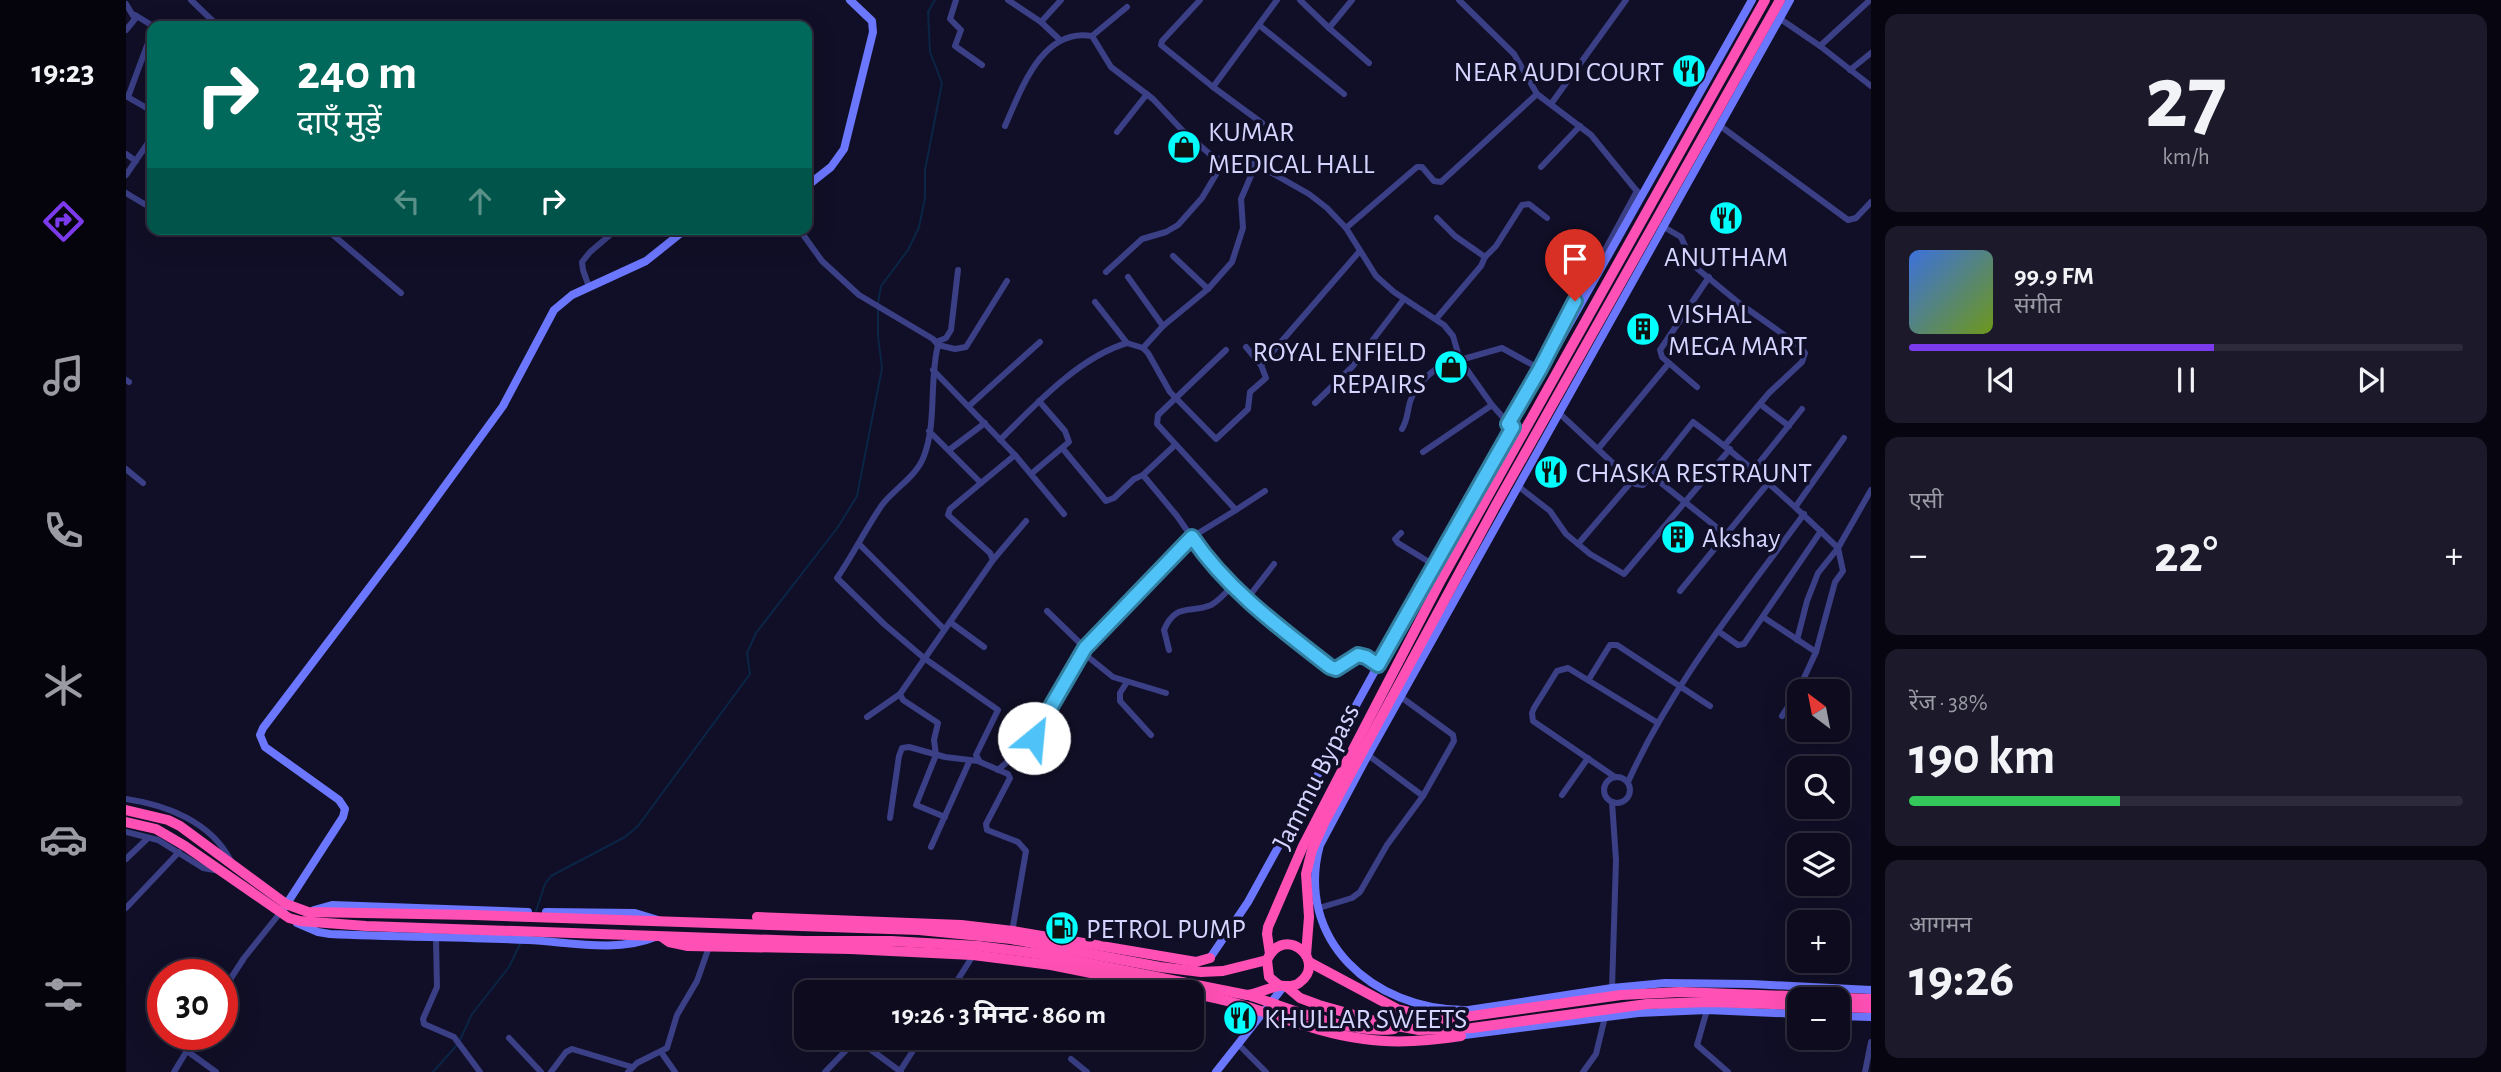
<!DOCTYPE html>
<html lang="hi">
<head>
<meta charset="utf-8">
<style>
  :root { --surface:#0d0b1d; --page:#1b192a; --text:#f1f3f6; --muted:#9a9ba4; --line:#2d2b3b; --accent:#7c3aed }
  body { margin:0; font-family:"Alegreya Sans","Noto Sans Devanagari",sans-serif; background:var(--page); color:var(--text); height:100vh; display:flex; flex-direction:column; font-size:26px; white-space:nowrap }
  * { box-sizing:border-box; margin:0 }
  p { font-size:23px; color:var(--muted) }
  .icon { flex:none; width:38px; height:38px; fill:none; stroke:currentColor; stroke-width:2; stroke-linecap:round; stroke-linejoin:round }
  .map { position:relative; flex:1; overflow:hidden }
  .drawer { display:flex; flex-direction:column; gap:14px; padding:14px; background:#070610; width:630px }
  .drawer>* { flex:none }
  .banner { position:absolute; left:21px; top:21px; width:665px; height:214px; border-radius:14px; box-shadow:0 7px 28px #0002,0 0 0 2px var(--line); background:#00695c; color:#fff; overflow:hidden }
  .needle { width:46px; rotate:328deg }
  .tools { position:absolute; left:1661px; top:679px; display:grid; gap:14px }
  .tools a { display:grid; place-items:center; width:63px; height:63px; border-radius:14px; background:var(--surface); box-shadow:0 7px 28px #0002,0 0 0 2px var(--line); font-size:35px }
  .speed { position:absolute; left:21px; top:959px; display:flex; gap:14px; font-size:35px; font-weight:700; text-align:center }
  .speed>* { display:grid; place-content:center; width:91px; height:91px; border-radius:50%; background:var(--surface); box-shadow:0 7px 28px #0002,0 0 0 2px var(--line); line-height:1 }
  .speed .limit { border:10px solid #d22; background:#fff; color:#111 }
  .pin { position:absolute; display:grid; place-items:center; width:60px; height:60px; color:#fff; margin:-72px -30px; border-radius:50% 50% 50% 0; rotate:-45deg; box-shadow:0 0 7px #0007 }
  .pin .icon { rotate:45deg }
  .me { position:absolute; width:77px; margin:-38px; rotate:28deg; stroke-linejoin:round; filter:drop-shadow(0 0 5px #0008) }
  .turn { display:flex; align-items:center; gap:24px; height:147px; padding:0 35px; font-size:32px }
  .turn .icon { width:91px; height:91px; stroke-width:2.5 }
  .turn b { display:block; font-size:49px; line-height:60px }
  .lanes { display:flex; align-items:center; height:66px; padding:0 35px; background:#0003; justify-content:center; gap:35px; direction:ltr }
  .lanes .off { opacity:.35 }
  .big { font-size:52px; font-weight:700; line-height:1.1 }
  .drawer .card { flex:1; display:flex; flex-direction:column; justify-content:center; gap:10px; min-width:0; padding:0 24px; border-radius:14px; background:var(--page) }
  .drawer .dial { align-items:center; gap:0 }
  .dial b { font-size:91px; line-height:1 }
  .song { display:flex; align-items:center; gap:21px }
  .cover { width:84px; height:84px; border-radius:10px; background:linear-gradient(135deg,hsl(220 70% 55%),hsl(80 70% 35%)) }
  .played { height:7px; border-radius:4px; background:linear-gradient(90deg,var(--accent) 55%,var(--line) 55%) }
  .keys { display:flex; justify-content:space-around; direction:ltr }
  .heat { display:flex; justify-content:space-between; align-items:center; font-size:38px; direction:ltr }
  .charge { height:10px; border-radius:5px; background:linear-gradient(90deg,#34c759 38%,var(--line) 0) }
  .trip { position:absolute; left:668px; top:980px; width:410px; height:70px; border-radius:14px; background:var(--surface); box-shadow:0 7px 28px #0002,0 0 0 2px var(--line); font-weight:700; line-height:70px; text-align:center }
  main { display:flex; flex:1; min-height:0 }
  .tabs { display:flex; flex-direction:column; width:126px; justify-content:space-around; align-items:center; background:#05040c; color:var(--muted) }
  .tabs .icon { width:49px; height:49px }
  .tabs .current { color:var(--accent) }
  .tabs b { font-size:32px; color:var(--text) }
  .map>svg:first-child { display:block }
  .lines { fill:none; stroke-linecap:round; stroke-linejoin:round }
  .stream { stroke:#0a2545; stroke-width:2 }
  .street { stroke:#3a3f86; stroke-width:6 }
  .secondary { stroke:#6c77ff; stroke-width:8 }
  .highway { stroke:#ff50b5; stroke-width:10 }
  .route-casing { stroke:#337fa1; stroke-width:18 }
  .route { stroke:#4fc3f7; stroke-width:12 }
  .labels { text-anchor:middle; stroke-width:7; stroke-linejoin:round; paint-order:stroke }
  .poi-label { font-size:28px; fill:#d5d5ff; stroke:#110f27; text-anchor:start }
  .street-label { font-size:28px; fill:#d5d5ff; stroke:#110f27 }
</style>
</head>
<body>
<main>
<nav class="tabs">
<b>19:23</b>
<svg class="icon current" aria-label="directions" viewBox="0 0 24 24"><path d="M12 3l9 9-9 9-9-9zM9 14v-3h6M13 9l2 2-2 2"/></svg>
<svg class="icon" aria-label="music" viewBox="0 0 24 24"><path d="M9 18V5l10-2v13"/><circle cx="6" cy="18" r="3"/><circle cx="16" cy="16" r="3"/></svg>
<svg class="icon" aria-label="phone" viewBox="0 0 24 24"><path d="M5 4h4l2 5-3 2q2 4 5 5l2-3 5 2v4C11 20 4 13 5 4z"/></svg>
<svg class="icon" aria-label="climate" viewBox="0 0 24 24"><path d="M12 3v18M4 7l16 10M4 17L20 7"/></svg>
<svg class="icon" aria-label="car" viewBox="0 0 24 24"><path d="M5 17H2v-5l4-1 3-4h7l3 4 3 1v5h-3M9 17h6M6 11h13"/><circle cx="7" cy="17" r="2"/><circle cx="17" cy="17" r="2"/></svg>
<svg class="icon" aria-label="filters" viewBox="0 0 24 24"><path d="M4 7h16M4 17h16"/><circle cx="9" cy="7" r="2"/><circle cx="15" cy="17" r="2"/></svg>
</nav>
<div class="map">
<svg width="1745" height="1072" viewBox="0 0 1745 1072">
  <rect width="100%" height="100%" fill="#110f27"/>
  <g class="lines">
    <g class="stream">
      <polyline points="752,303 755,286 782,250 793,227 799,198 799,170 816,83 804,52 802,12 809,0"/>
      <polyline points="410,911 419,884 425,876 499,837 512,826 624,674 621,653 630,633 712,527 731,496 756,368 752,336 752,308"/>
      <polyline points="334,1040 346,1014 383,967 395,942"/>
      <polyline points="307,1072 331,1045"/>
    </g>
    <g class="street">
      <polyline points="65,0 92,26"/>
      <polyline points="830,0 824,19 835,30 829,46 856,65"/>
      <polyline points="882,0 915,22 934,40"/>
      <polyline points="1074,0 1036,41 1035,45 1087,87"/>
      <polyline points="1174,0 1203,28 1226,0"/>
      <polyline points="1333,0 1388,54 1411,94 1465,135 1514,195"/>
      <polyline points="0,4 9,19 0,30"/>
      <polyline points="9,15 27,26"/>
      <polyline points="1653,18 1694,46 1745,86"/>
      <polyline points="915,22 935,0"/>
      <polyline points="1133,25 1218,94"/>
      <polyline points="1203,28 1243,63"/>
      <polyline points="966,36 1001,7"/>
      <polyline points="1694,46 1744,0"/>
      <polyline points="1724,70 1745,53"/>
      <polyline points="0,96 26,111"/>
      <polyline points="2,97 26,32"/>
      <polyline points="1425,104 1500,0"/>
      <polyline points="1136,123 1087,87 1151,0"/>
      <polyline points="1593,125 1722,220 1730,218 1745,202"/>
      <path d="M879,126C895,90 916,27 966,36L985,67L1027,99L1056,130L1086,156L1098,161L1130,164L1183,194L1201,208L1220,228L1250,276L1268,292L1318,325L1327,336L1334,360L1366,405L1382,423L1396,433"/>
      <polyline points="991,132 1021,94"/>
      <polyline points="0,154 10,161"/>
      <polyline points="1415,167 1454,126"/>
      <polyline points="0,175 26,137"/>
      <polyline points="0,193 20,205"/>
      <polyline points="1536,226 1555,237 1568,266 1613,303 1671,344 1679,353 1676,362 1643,393 1599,445"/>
      <polyline points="1220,228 1291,167 1296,167 1308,181 1315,182 1411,94"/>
      <polyline points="200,229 275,293"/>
      <path d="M673,229L696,261L733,295L807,339L812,345C803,381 811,422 798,456C791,476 768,489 756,505C740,528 727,555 711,578L758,624L798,658L872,710L850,755L854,762L882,774L884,778L860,824L861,830L892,842L900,851L886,932"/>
      <polyline points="1047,256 1082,289"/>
      <polyline points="1359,257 1370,246 1396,205 1403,204 1421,218"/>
      <polyline points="980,272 1016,239 1040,232 1052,225 1076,198 1098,161"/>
      <polyline points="1002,277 1037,326"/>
      <polyline points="463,287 457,270 456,262 464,252 491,229"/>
      <polyline points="969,302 1001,343 1017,348 1022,353 1044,392 1090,439 1122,409 1124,392 1140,378 1135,365 1120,347"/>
      <polyline points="1310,319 1355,266 1359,257 1329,236 1311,218"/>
      <polyline points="810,342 820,338 825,330 832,270"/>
      <polyline points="812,345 829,349 840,347 881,281"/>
      <polyline points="1017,348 1037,326 1082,289 1106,262 1117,228 1115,199 1130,164"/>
      <polyline points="1100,350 1032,415 1031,424 1110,510 1139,491"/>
      <polyline points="1334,360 1376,348 1414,369"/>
      <polyline points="1135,365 1233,252"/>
      <polyline points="1415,368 1511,191"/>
      <polyline points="0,380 3,382"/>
      <polyline points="1571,387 1536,357 1534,350 1583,277"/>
      <polyline points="1189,403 1227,366 1278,299"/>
      <polyline points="1634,404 1663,426"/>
      <polyline points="843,406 914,342"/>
      <polyline points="1433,413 1506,481 1452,544"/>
      <polyline points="1382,423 1409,377"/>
      <path d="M1276,429C1282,419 1281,412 1284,402C1291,379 1314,366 1332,354"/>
      <polyline points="803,431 855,483 889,455 807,370"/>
      <path d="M874,440C908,406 953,357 1001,343"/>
      <polyline points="937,449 980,501 988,498 1008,479 1017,475 1049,445"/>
      <polyline points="1472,449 1543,363"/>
      <polyline points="823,450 859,423"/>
      <polyline points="1297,452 1366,405"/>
      <polyline points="889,455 938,514"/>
      <polyline points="0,469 17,483"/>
      <polyline points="1628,469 1676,409"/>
      <polyline points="905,474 943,442 939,431 913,401"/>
      <polyline points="1017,475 1051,516 1083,562 1102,583 1198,662 1210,669 1232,655 1253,665"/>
      <polyline points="1525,475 1599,534"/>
      <path d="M1506,481L1509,484L1517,485L1567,422C1619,460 1666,503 1712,548L1692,573L1681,601L1671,640"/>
      <polyline points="855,483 824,509 822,515 864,553 867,560 824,622 858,647"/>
      <polyline points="1392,486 1424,511 1440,534 1464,554 1498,574 1604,449"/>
      <polyline points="1670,506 1718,438"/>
      <polyline points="1275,533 1269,539 1272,543 1308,565"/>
      <polyline points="733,544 818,629"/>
      <polyline points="867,560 900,521"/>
      <polyline points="1554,591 1643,482"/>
      <polyline points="1121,599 1148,564"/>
      <polyline points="921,611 959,648"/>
      <polyline points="1637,617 1690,652 1671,693 1656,716"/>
      <polyline points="1592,631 1612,645 1618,644 1695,531"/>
      <path d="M1043,650L1038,630C1050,602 1064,614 1085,605C1093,601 1100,592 1106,586"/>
      <polyline points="1690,652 1709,582 1717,571 1712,548 1745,490"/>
      <polyline points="1463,679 1484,645 1491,645 1584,706"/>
      <polyline points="1001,682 994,693 994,701 1025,735"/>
      <polyline points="1040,693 987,677 961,656 958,654 959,648 1066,537 1110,510"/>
      <polyline points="741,717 774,694"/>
      <polyline points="1242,755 1297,796"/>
      <polyline points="872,770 913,734 923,710 957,651"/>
      <circle cx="1491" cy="790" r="13"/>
      <polyline points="1489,777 1407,721 1406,713 1408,708 1431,671 1442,668 1532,723"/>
      <path d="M1502,782C1546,684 1615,600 1678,514"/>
      <polyline points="1436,795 1462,758"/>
      <path d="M0,799C41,805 85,822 105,861"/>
      <polyline points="819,817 790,805 810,755 808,740 812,723 777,700 774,694 824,622"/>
      <polyline points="764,818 773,756 776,748 783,747 819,757 852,761"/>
      <polyline points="0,832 32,840 77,868 94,871"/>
      <polyline points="805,847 844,760"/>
      <polyline points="0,859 22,838"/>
      <polyline points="0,908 53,852"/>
      <polyline points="1193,908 1226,898 1234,892 1261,845 1297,796 1328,741 1327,735 1275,697"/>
      <polyline points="310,938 311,987 297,1019 298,1024 328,1037 354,1072"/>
      <polyline points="1486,988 1490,860 1486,802"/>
      <polyline points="96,992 118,958 154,913"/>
      <polyline points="824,992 848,954"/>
      <polyline points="1581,1010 1571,1045 1602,1072"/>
      <polyline points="383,1038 415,1072"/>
      <polyline points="1113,1045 1140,1072"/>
      <polyline points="61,1051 90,1072"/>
      <polyline points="535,1052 549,1072"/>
      <polyline points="945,1059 961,1072"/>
      <polyline points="774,1071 795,1038"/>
      <polyline points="48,1072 71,1034"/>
      <polyline points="425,1072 440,1052 446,1049 506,1067"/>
      <polyline points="502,1072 511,1063 541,1048 551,1015 571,981 583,947"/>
      <polyline points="699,1072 729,1041 733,1041 775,1072"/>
      <polyline points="1457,1072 1470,1054 1479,1017"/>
      <polyline points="1739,1072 1745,1042"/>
    </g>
    <g class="secondary">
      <polyline points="681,186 705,167 718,149 747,32 746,21 724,0"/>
      <polyline points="158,908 217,817 219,809 213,800 139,747 134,735 137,728 278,542 377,406 428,310 446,295 520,261 560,229"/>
      <polyline points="188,910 206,905 402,912"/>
      <polyline points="420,912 509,913 532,920"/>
      <path d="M171,923L192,932L204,934C270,937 336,937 402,940C443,942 490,953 529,937"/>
      <polyline points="1084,958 1122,902 1284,607 1626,0"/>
      <path d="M1338,1010C1248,1010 1168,940 1194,845L1242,755L1664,0"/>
      <polyline points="1336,1011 1486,988 1539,983 1625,984 1745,990"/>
      <polyline points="1712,1016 1745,1017"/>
      <polyline points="1331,1036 1512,1013 1581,1010 1673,1014"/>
      <polyline points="1090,1072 1158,986"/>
    </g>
    <g class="highway">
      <polyline points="0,810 42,820 54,826 160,904 182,912 348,915 793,930 885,939 1034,967 1075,972 1097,971 1141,960"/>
      <path d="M0,822L30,829L59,846L163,918L174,921L240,926L678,941H765L852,946L915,954L1121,995C1132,994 1142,988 1152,986C1160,985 1166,988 1173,983C1203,962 1158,922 1141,960L1143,977L1154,986"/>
      <polyline points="631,917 835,925 887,931 1070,962 1084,958"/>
      <polyline points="536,937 543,942 562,946 724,949 847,955 925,965 1060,992"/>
      <polyline points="1144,954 1141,934 1142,927 1177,846 1315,580 1639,0"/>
      <polyline points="1180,955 1183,917 1180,874 1186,850 1199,821 1370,505 1654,0"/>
      <polyline points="1183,962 1271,1009 1317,1020 1495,995 1554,992 1745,999"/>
      <polyline points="1161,987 1174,998 1193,1005 1260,1024 1293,1030 1346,1028 1521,1004 1584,1002 1673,1005"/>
      <path d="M1066,993C1083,997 1101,1000 1119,1006C1158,1018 1197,1034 1238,1039C1271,1044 1303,1041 1335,1036"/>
      <path d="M1125,996C1166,1009 1225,1035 1268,1029"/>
      <polyline points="1712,1007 1745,1008"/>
    </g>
  </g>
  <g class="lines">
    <g class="route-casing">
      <path id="route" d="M908,738L913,734L923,710L959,648L1066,537C1101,589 1154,628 1204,667L1210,669L1232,655L1240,657L1252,665L1387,427L1382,424L1414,369L1449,301"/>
    </g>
    <use href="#route" class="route"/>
  </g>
  <defs>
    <g id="restaurant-disc" transform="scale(1.75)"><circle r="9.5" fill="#01ffff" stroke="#110f27"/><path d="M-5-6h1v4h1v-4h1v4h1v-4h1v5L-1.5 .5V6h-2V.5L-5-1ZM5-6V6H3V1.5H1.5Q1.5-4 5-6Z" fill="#111"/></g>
    <g id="shop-disc" transform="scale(1.75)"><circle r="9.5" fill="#01ffff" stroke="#110f27"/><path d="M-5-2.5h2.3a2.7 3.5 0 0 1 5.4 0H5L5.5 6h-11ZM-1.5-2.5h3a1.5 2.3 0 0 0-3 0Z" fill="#111"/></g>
    <g id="building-disc" transform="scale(1.75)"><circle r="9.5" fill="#01ffff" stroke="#110f27"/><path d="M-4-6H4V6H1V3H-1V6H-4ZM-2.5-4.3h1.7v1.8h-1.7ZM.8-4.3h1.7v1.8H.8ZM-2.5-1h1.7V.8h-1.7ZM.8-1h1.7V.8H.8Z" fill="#111"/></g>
    <g id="fuel-disc" transform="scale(1.75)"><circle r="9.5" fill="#01ffff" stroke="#110f27"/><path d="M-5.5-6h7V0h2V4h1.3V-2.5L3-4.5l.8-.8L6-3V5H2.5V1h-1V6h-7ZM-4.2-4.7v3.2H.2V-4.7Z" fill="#111"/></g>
  </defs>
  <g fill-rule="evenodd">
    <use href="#restaurant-disc" x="1563" y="71"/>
    <use href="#shop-disc" x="1058" y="147"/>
    <use href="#restaurant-disc" x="1600" y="218"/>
    <use href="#building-disc" x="1517" y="329"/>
    <use href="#shop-disc" x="1325" y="367"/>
    <use href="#restaurant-disc" x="1425" y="472"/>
    <use href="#building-disc" x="1552" y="537"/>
    <use href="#fuel-disc" x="936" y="928"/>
    <use href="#restaurant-disc" x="1114" y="1018"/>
  </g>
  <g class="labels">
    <g class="poi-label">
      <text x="1538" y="81" text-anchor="end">NEAR AUDI COURT</text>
      <text x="1082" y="141">KUMAR<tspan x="1082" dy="32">MEDICAL HALL</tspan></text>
      <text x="1600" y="266" text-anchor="middle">ANUTHAM</text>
      <text x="1542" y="323">VISHAL<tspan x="1542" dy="32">MEGA MART</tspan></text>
      <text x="1300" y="361" text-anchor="end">ROYAL ENFIELD<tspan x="1300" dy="32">REPAIRS</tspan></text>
      <text x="1450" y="482">CHASKA RESTRAUNT</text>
      <text x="1576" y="547">Akshay</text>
      <text x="960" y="938">PETROL PUMP</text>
      <text x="1138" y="1028">KHULLAR SWEETS</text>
    </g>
    <g class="street-label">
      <text transform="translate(1189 776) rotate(-63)" y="10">Jammu Bypass</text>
    </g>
  </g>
</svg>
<div class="tools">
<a><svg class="needle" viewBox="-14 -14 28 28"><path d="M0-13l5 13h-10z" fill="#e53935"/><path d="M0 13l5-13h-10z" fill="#9a9ba4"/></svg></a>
<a><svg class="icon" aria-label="search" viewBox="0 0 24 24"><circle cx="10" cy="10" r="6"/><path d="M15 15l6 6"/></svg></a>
<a><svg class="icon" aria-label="layers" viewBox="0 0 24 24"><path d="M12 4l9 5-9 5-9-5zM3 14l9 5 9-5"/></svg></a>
<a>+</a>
<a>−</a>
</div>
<div class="speed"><div class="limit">30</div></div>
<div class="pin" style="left:1449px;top:301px;background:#d93025"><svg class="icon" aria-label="arrive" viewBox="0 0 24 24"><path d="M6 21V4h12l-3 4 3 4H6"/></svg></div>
<svg class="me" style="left:908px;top:738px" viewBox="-20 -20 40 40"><circle r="19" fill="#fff"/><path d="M0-13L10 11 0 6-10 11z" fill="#4fc3f7"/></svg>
<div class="trip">19:26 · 3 मिनट · 860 m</div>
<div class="banner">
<div class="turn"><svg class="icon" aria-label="right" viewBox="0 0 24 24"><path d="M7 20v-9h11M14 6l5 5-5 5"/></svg><div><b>240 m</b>दाएँ मुड़ें</div></div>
<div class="lanes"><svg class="icon off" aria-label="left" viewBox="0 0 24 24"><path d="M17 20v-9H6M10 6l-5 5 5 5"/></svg><svg class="icon off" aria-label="ahead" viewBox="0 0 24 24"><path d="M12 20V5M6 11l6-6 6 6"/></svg><svg class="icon" aria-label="right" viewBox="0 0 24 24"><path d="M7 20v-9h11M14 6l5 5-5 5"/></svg></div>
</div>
</div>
<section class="drawer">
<div class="card dial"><b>27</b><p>km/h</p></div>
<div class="card">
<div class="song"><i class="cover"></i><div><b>99.9 FM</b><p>संगीत</p></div></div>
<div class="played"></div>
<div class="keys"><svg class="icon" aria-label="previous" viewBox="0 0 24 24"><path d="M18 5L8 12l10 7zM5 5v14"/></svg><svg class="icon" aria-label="pause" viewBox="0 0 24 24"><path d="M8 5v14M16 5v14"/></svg><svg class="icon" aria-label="next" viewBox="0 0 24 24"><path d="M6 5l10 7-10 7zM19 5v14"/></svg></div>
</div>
<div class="card"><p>एसी</p>
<div class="heat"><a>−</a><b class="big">22°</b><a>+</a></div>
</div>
<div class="card"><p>रेंज · 38%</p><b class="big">190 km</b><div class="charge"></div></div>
<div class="card"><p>आगमन</p><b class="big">19:26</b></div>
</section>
</main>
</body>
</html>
